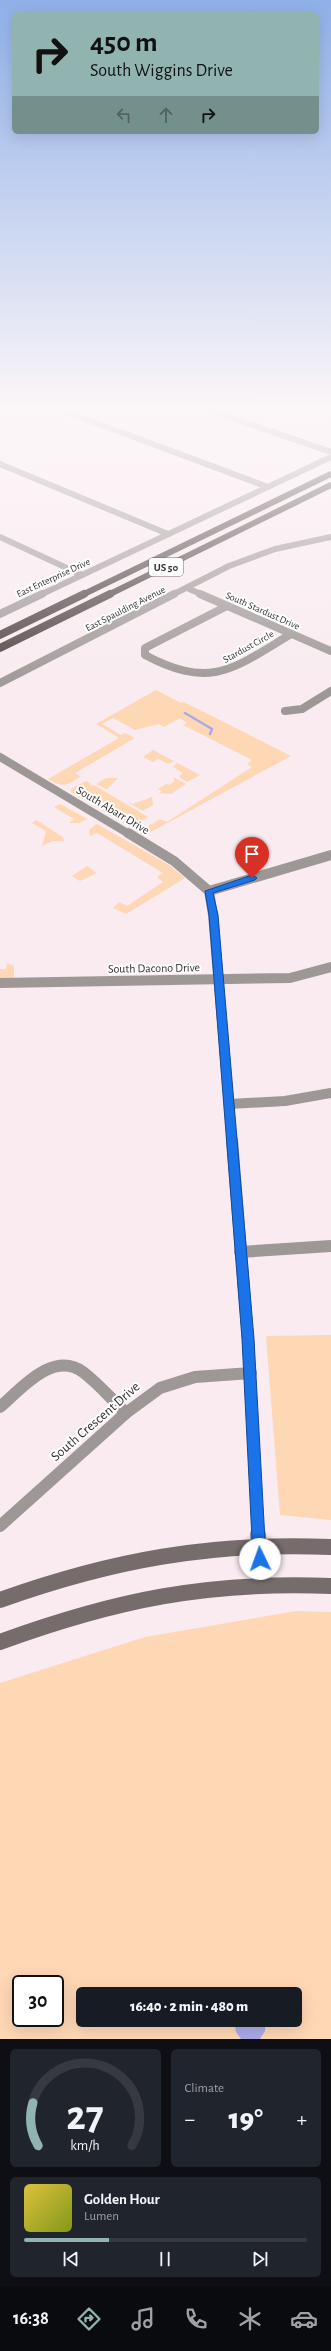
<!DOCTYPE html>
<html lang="en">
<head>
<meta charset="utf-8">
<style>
  :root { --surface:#171b24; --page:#20242c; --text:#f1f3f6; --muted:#9ea1a6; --line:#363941; --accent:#92b4b1 }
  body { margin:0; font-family:"Alegreya Sans",sans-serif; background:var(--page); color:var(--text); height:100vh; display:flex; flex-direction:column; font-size:15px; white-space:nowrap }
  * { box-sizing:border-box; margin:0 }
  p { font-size:13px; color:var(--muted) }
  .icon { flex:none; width:22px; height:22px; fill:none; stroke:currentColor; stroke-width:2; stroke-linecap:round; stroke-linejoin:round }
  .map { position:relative; height:2039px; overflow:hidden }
  .sheet { display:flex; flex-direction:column; gap:10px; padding:10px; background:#0d0f14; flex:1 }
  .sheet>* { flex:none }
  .hud { position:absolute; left:12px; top:12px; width:307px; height:122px; border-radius:6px; box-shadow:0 4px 16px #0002; background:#92b4b1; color:#111; overflow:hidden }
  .speed { position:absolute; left:12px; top:1975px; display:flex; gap:8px; font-size:20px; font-weight:700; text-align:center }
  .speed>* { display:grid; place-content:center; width:52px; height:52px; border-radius:50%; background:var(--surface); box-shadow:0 4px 16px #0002; line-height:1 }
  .speed .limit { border:2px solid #111; border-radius:6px; background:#fff; color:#111 }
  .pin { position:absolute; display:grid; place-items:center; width:34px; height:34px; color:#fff; margin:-41px -17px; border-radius:50% 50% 50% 0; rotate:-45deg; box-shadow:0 0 4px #0007 }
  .pin .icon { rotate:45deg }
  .me { position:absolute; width:44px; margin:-22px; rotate:357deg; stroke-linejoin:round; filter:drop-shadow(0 0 3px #0008) }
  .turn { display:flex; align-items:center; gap:14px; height:84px; padding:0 12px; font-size:18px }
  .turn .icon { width:52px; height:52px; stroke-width:2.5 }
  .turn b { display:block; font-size:28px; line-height:34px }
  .lanes { display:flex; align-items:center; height:38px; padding:0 12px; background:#0003; justify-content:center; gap:20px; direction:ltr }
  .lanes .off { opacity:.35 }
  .big { font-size:30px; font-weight:800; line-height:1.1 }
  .sheet .card { flex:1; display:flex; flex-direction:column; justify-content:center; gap:6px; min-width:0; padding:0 14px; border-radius:6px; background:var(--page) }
  .sheet .dial { align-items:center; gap:0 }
  .dial svg { height:104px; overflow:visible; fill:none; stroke:var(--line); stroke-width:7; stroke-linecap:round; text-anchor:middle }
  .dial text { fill:var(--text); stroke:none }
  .song { display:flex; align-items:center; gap:12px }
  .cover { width:48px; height:48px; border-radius:6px; background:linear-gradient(135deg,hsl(50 70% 55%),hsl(70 70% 35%)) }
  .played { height:4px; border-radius:2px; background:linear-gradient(90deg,var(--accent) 30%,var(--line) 30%) }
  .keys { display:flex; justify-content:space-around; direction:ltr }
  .heat { display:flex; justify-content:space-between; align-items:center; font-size:22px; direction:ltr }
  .sheet .tiles { flex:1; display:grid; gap:10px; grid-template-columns:1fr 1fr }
  .card:last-child { grid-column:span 2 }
  .trip { position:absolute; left:76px; top:1987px; width:226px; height:40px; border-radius:6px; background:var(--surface); box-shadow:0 4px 16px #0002; font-weight:800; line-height:40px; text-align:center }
  .tab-bar { display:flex; height:64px; justify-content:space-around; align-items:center; background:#090b0e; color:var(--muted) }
  .tab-bar .icon { width:28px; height:28px }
  .tab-bar .on { color:var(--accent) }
  .tab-bar b { font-size:18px; color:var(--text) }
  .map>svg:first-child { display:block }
  .green { fill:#fed7b5; fill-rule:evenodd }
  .water { fill:#abaae9 }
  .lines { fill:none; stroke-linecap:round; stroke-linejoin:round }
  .stream { stroke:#abaae9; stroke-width:2.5 }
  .minor-far4 { stroke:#9d9796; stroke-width:6 }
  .minor-far3 { stroke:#9d9796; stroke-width:8 }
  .minor-far2 { stroke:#9d9796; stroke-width:10 }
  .minor-far1 { stroke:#9d9796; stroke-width:12 }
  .minor { stroke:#9d9796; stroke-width:16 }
  .tertiary-far1 { stroke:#9d9796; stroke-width:6 }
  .tertiary { stroke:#9d9796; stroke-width:8 }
  .secondary { stroke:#756c6b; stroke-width:16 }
  .trunk-far1 { stroke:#4d4241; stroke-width:6 }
  .trunk { stroke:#4d4241; stroke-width:8 }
  .route { fill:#1a73e8; stroke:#114b97 }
  .labels { text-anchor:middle; stroke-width:4; stroke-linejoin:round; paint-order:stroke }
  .far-street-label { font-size:10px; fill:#363133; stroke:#fff }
  .shield { fill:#fff; stroke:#726f70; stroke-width:1 }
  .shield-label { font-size:11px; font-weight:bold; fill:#363133 }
  .street-label { font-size:12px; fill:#363133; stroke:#fff }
  .near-street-label { font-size:14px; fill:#363133; stroke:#fff }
</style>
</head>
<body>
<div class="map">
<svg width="331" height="2039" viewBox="0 0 331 2039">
  <rect width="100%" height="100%" fill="#f9ebf0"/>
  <g class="green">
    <path d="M156,690L181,703L184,702L291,756L145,835L139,832L160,819L167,822L252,767L247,764L252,760L183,725L187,723L180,718L164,727L159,724L135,730L113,718L102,724L121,735L125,733L135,738L75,773L80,777C65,786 64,788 48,779L119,738L96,724Z"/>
    <polygon points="153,750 174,761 168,764 158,759 153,762 143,757"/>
    <polygon points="177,763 179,764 200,775 187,782 179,777 183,773 173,767"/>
    <polygon points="106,778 118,778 107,789 112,792 96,784"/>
    <polygon points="175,778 186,784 171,794 159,793 162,791 158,789 166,784 169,785 175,781 173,779"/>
    <polygon points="86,781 92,784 89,786 94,785 148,817 135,826 129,826 71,792 71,789"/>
    <polygon points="152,797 153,805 143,811 127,802 133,804"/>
    <polygon points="60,804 87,819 79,823 69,823 74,819 54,807"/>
    <polygon points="36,820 63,837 64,841 52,841 42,846 46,831 32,823"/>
    <polygon points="97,824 169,865 185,878 126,914 113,908 119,902 127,906 163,882 157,877 163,873 97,833 90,836 89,830"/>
    <polygon points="87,866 97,873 80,881 72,876"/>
    <polygon points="7,963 14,966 14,979 0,979 0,969 6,969"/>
    <polygon points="331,1335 331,1520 280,1515 266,1336"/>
    <path d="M296,1611L331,1612V2039H0V1683L145,1637ZM21,1984H55V2018H21ZM83,1994H295V2020H83Z"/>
  </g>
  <polygon class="water" points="234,2020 266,2020 265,2031 260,2039 241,2039 236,2032"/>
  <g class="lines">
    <polyline class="stream" points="185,713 212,729 210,734"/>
    <g class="minor-far4">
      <polyline points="56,408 268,487"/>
      <polyline points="203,408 331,452"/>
      <polyline points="0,464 168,534"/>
      <polyline points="0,537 82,575"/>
      <polyline points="187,588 203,595"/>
      <polyline points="40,595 331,457"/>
    </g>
    <g class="minor-far3">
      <polyline points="200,594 331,651"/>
      <path d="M227,606L145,648V655C211,690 233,669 291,634"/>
      <polyline points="0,614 42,594"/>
      <polyline points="285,711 302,709 331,691"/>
      <polyline points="0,757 129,834"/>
    </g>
    <g class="minor-far2">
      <polyline points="128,833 174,861 209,891"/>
      <polyline points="209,891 213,915 232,1141"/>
      <polyline points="209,891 331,855"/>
      <polyline points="0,983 290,978 331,967"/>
      <polyline points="229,1104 285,1101 331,1093"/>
    </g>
    <g class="minor-far1">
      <polyline points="232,1140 248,1339 258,1535"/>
      <polyline points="240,1252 331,1246"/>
      <path d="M0,1407C21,1389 53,1350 83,1372C99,1384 112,1400 126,1413"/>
      <polyline points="0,1526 126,1413 160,1388 195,1377 251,1373"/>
    </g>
    <polyline class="minor" points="258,1534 261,1585"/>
    <polyline class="tertiary-far1" points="172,595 229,566 275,549 331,537"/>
    <polyline class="tertiary" points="0,683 174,594"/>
    <g class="secondary">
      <path d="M0,1600C112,1560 211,1542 331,1547"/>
      <path d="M0,1642C115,1600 208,1581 331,1586"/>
    </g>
    <g class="trunk-far1">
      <polyline points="82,595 331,474"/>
      <polyline points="108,595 331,485"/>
    </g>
    <g class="trunk">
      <polyline points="0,635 84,594"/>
      <polyline points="0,648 110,594"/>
    </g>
  </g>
  <linearGradient id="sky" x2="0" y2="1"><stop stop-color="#8fb0e8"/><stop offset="0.59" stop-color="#fcf6f8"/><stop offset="1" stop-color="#fcf6f8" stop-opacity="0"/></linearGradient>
  <rect width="331" height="693" fill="url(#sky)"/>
  <polygon class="route" points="252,875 257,878 255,880 213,893 218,915 254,1339 266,1559 264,1563 260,1565 255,1563 253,1559 242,1339 209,915 205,891"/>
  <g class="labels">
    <g class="far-street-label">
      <text transform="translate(53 577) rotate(-25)" y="4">East Enterprise Drive</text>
      <text transform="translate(125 608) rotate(-27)" y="4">East Spaulding Avenue</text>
      <text transform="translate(263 610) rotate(24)" y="4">South Stardust Drive</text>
      <text transform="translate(248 646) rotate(-29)" y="4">Stardust Circle</text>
    </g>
    <rect class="shield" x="149" y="558" width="34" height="18" rx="3"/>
    <g class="shield-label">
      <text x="166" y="571">US 50</text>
    </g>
    <g class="street-label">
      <text transform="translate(113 810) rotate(31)" y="4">South Abarr Drive</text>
      <text transform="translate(154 968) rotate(-1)" y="4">South Dacono Drive</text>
    </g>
    <g class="near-street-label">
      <text transform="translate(95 1421) rotate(-41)" y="5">South Crescent Drive</text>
    </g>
  </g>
</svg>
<div class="speed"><div class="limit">30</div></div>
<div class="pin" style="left:252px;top:878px;background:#d93025"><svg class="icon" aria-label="arrive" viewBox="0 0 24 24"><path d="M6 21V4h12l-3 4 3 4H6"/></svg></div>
<svg class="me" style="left:260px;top:1559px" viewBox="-20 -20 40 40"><circle r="19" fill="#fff"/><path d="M0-13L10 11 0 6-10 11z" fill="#1a73e8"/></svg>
<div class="trip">16:40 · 2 min · 480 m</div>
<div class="hud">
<div class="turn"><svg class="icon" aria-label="right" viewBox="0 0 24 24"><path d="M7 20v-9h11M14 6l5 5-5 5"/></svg><div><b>450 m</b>South Wiggins Drive</div></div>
<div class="lanes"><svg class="icon off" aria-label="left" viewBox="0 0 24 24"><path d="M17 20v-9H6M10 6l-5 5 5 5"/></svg><svg class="icon off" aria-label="ahead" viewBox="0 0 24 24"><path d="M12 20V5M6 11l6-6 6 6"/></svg><svg class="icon" aria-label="right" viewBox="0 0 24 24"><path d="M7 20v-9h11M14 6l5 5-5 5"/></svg></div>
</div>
</div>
<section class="sheet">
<div class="tiles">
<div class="card dial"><svg viewBox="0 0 100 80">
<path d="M14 69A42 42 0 1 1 86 69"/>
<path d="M14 69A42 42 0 0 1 10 36" stroke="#92b4b1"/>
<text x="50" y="56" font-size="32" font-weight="700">27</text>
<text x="50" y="72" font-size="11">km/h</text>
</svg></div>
<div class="card"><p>Climate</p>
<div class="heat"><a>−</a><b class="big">19°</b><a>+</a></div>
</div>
<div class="card">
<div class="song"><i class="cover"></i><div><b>Golden Hour</b><p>Lumen</p></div></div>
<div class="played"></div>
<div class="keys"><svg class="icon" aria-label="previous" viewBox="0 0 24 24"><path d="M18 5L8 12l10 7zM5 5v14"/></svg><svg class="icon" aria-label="pause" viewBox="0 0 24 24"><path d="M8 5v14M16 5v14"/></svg><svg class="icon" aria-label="next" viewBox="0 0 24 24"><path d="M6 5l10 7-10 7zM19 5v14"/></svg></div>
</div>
</div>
</section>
<nav class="tab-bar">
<b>16:38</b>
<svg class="icon on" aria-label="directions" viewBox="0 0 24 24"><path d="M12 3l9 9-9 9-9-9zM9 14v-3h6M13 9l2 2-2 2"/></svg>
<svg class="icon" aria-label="music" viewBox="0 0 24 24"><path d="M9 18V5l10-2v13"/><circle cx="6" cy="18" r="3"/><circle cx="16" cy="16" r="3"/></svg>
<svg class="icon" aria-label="phone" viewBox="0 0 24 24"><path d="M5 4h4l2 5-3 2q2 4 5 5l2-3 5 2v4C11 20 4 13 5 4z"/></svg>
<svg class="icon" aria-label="climate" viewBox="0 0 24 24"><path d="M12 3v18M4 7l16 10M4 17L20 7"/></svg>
<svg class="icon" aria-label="car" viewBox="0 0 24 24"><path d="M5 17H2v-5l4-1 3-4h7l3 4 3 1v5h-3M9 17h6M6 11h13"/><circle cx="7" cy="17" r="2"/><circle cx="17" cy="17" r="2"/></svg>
</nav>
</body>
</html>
